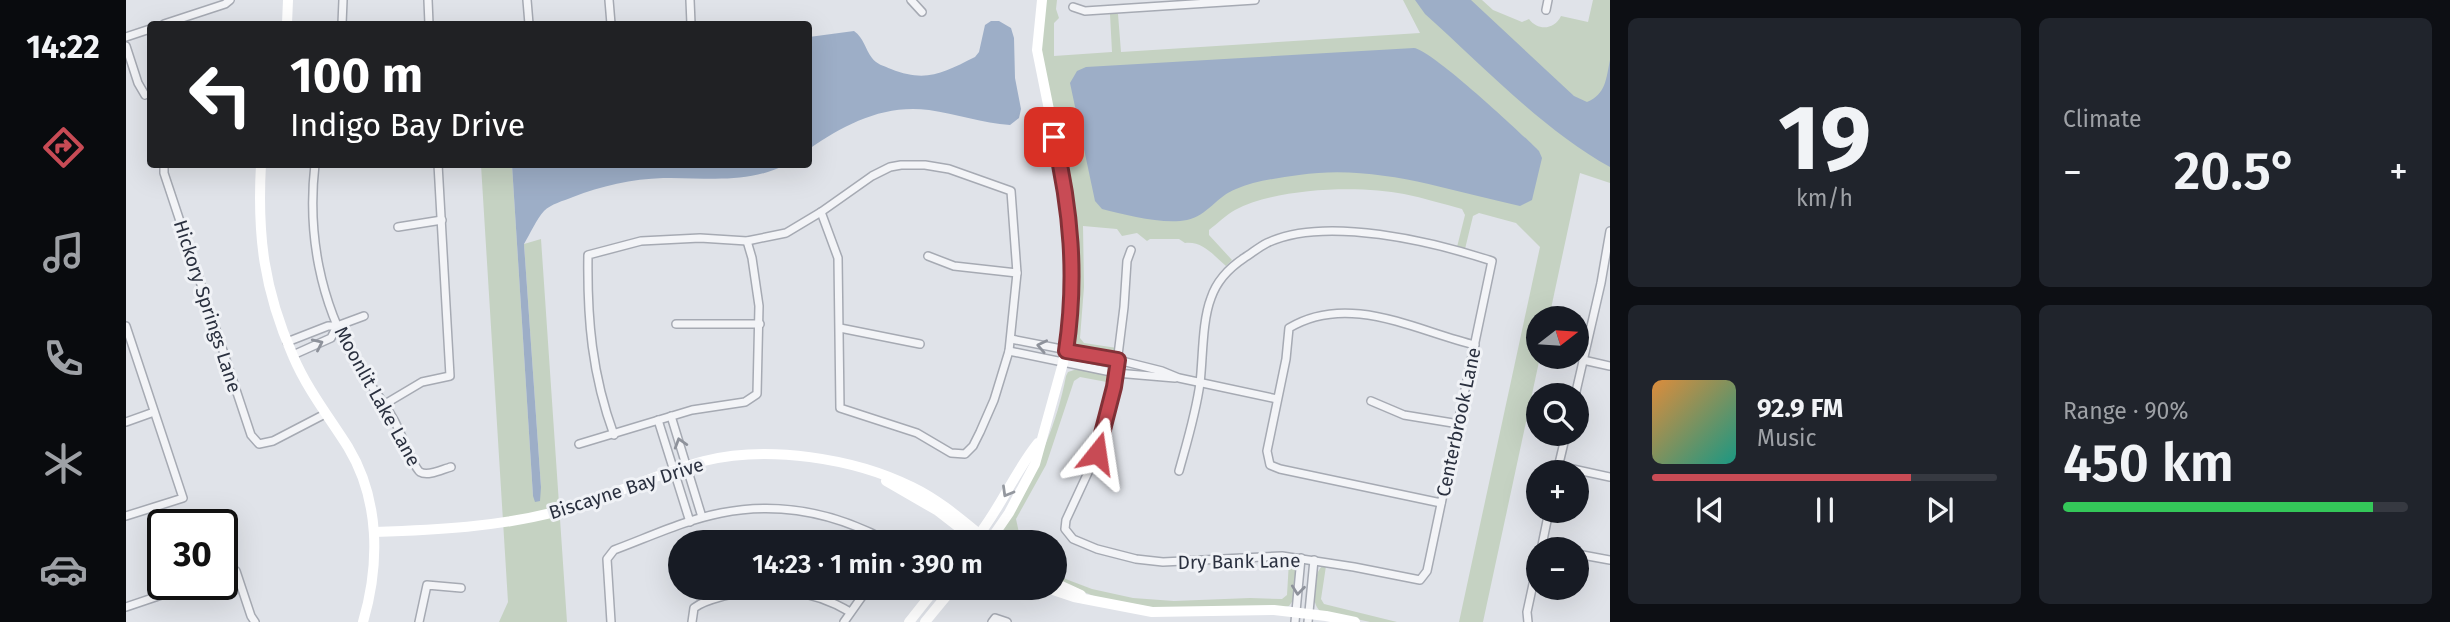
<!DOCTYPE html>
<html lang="en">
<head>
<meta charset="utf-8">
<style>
  :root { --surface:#171b24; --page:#20242c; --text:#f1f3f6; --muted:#9ea1a6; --line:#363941; --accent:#c84b55 }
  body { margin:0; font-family:"Fira Sans",sans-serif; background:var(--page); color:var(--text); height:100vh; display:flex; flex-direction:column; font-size:26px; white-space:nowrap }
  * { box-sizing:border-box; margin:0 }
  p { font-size:23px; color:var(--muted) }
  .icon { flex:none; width:38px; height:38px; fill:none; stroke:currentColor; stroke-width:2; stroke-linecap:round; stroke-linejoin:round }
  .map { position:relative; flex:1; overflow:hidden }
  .drawer { display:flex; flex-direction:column; gap:18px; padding:18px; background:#0d0f14; width:840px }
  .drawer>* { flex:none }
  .hud { position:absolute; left:21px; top:21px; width:665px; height:147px; border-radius:7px; box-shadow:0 7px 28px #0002; background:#202124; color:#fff; overflow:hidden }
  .needle { width:46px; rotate:73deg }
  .controls { position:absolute; left:1400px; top:306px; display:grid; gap:14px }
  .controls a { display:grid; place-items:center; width:63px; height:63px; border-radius:50%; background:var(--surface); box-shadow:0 7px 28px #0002; font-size:35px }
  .speed { position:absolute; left:21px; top:509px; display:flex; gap:14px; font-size:35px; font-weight:700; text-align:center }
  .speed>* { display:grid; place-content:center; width:91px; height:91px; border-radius:50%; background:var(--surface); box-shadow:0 7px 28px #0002; line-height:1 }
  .speed .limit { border:4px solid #111; border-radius:10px; background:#fff; color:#111 }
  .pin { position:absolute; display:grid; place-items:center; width:60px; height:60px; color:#fff; margin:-30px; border-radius:14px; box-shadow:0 4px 10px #0006 }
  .me { position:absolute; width:77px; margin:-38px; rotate:15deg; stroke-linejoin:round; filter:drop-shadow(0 0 5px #0008) }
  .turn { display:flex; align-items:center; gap:24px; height:147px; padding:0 28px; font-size:32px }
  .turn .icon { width:91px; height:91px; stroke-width:2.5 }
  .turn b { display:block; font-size:49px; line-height:60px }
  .big { font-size:52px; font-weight:600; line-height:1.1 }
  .drawer .widget { flex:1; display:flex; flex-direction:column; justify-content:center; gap:10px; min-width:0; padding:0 24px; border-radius:10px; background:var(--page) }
  .drawer .dial { align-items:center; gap:0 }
  .dial b { font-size:91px; line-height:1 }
  .song { display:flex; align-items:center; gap:21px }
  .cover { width:84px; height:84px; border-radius:10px; background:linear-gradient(135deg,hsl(30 70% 55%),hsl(170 70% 35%)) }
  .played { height:7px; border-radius:4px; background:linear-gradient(90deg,var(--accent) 75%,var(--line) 75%) }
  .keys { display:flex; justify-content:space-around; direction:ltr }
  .heat { display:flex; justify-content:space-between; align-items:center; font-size:38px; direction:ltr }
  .charge { height:10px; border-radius:5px; background:linear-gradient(90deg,#34c759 90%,var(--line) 0) }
  .drawer .tiles { flex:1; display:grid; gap:18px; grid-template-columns:repeat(2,1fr) }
  .trip { position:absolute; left:542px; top:530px; width:399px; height:70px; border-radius:35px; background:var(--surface); box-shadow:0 7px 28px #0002; font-weight:600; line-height:70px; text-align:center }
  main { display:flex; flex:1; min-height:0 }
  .dock { display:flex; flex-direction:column; width:126px; justify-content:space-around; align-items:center; background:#090b0e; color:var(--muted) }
  .dock .icon { width:49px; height:49px }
  .dock .current { color:var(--accent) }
  .dock b { font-size:32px; color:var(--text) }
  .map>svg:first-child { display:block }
  .green { fill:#c5d2c2 }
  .water { fill:#9daec7 }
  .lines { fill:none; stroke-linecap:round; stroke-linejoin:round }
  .street-casing { stroke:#a6aab3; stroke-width:10 }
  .street { stroke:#f3f4f7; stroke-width:7 }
  .secondary { stroke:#fff; stroke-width:10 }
  .oneway { stroke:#8e929b }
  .oneway2 { stroke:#94989f }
  .route-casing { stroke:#823137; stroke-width:18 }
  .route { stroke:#c84b55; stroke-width:12 }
  .labels { text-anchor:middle; stroke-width:6; stroke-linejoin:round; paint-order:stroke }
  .street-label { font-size:19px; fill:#2a303f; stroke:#f0f2f6 }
</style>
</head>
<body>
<main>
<nav class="dock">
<b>14:22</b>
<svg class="icon current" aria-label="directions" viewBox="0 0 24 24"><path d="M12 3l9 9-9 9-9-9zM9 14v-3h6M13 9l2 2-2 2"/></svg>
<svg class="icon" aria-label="music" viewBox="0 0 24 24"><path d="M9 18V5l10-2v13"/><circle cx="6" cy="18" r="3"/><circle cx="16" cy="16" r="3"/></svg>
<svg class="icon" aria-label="phone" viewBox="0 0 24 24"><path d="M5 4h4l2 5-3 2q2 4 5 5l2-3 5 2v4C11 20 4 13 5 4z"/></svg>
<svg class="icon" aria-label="climate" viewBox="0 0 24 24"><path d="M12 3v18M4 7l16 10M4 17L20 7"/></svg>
<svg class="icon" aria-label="car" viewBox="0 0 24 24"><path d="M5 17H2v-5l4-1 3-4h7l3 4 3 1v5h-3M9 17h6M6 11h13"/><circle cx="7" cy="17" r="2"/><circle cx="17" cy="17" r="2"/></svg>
</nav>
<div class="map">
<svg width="1484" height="622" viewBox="0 0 1484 622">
  <rect width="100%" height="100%" fill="#e0e3e9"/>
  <g class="green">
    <path d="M920,0H931L930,9L933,18L928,23V56L986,52L984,14H992L995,52L1294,33L1277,0H1356L1367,10L1396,22L1403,19C1412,31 1428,30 1435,16L1462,22L1467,0H1484V183L1454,173L1423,318H1412V357H1414L1357,622H1333L1414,247L1390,223L1353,213L1347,216L1339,249L1331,247L1339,215L1336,209C1317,204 1298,198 1278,194C1232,185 1151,188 1109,210C1100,215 1092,223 1083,230V235L1106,260L1100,266C1087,255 1077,241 1059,243L1053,239H1024L1021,241L1011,233L996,236L991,229L957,226L958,287L954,338L958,343L991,348L987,355H983L950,348L946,341L951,277L915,60L916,34Z"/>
    <polygon points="355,165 386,165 407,496 415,487 398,244 415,239 441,622 373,622 382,602"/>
    <path d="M951,369L982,376L986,383L954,377L948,381L920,465L890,519L895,542H872V537C902,485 929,435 940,376L942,372Z"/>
    <polygon points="1163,561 1171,566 1168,599 1163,606 1159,607 1024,607 970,597 929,580 929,575 966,589 1007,598 1048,601 1124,598 1156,599 1161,595"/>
    <path d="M1196,566H1200L1195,599L1198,604L1271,622H1244L1194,611C1184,602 1187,575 1196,566Z"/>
  </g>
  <g class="water">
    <path d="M1289,0H1345L1448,96L1461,102C1480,94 1480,79 1484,60V167C1418,131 1356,65 1299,14Z"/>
    <path d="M865,21H873L885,28L888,38L889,78L895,109L893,118L884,125C857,123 830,114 803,110C758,104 719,124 683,149V37L728,31C738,38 739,49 746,58C750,64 758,66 765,69C800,83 817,73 849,57L853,52L859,25Z"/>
    <path d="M1288,48C1306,50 1396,134 1413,151L1416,158L1406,200L1394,206C1319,190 1251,164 1173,175C1152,178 1128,181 1110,189C1091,196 1081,216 1061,220C1038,225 1000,215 976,209L969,201L944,83L951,71L960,67Z"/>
    <path d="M386,165H659C619,185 579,177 537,178C506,179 475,186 447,197C437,201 425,204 418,211C410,220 404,234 398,244L415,487L414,501L409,502L407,496Z"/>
  </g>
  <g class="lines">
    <g class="street-casing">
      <g id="street">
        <polyline points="302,0 303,24"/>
        <polyline points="401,0 403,24"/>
        <polyline points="483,0 485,24"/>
        <polyline points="564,0 565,24"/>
        <polyline points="785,0 796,12"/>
        <polyline points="947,7 959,11 1129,0"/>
        <polyline points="1420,10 1422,0"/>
        <polyline points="38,24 99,4 104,0"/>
        <polyline points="216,24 217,0"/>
        <polyline points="0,37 24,29"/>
        <polyline points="0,46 12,83 19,95"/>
        <polyline points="38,164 38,173 125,435 133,444 147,441 199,414"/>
        <path d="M189,164C181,233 194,302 229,361C241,381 256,399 268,420C274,430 287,467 294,472C302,477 317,469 325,467"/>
        <polyline points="695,212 712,258 714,408 791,433 825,453 839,454 847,446 854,432 868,400 883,351 891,273"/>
        <polyline points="272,227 316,220"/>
        <path d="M1005,250L1001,261L998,307L988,387L971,453L940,520L939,529L947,539L971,549L1010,559L1037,562L1156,556L1228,567L1294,580L1301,571L1366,261C1308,242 1199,215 1141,243C1133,247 1126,253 1118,258C1103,268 1091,280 1085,298C1076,321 1077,358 1074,383C1070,413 1061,442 1053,471"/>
        <polyline points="550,324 634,324"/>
        <polyline points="0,326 57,498 0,516"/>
        <polyline points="714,328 794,344"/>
        <polyline points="885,339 992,360 1036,371 1053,378 1151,399"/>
        <polyline points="161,342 202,326 211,326 238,316"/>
        <polyline points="883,351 990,373 1049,378"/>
        <polyline points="167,355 205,338 211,326"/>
        <polyline points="1457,360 1484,366"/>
        <polyline points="1449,396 1475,283 1484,231"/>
        <polyline points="1245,401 1278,415 1333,424"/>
        <polyline points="259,404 296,382 324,376 312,164"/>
        <polyline points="545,416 576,517"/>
        <polyline points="532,420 564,522"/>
        <polyline points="0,422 28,412"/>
        <path d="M488,435C466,375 461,319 462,255L515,241L574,238L621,241L660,233L695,212L746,176L764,167L775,165H799L823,169L885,191L891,273L828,266L802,256"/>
        <polyline points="453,444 566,410 619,402 631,394 633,306 626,258 621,241"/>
        <polyline points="1433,466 1484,477"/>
        <polyline points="1431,472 1440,434"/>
        <path d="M1315,503L1154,469L1144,465L1141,451L1160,359L1163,328C1223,292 1290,331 1349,345"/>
        <polyline points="1415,550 1423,511"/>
        <polyline points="1451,554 1484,560"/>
        <polyline points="96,575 110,571 125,616 129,622"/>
        <polyline points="0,607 68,584"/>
        <polyline points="293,622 301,585 335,588"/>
        <path d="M485,622L481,559L488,550C523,537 559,520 595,513C655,501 710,513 763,542"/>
        <path d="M566,622L568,608C577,601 587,599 598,596C641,585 686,589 724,612"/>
        <polyline points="718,622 742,588"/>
        <polyline points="866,622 869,618 881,622"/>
        <polyline points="1169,622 1175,558"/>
        <polyline points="1182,622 1188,560"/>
        <polyline points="1402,622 1401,612 1412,561"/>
      </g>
    </g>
    <use href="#street" class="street"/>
    <g class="secondary">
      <polyline points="161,24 162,0"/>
      <path d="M135,164C131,236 138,290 167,356C181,389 203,417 222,447C254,500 254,564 237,622"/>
      <polyline points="760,481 812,511 852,542"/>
      <path d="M248,532C310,530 373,527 433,511C482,498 529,474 578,461C641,445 728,458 786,487C815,501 838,522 863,542"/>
      <path d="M847,542C873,512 887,474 912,443"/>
      <polyline points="863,542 883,513 909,464 937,363 946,304 947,270 944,214 911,50 916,0"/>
      <polyline points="929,583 955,595"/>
      <polyline points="921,588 948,597 1026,612 1148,610 1200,616 1229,622"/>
      <polyline points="783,622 810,588"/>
      <polyline points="799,622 827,588"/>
    </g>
  </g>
  <defs><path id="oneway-chevron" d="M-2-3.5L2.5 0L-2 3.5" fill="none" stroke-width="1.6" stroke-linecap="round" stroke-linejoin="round" transform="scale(1.75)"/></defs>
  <g class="oneway">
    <use href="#oneway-chevron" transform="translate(192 344) rotate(-25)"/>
    <use href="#oneway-chevron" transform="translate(916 346) rotate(-168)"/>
    <use href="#oneway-chevron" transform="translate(554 443) rotate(-107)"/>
    <use href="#oneway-chevron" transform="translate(1172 590) rotate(96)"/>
  </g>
  <use class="oneway2" href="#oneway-chevron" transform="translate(881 492) rotate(120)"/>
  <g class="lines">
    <g class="route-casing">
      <path id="route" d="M928,137C945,209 951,277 940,351L992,360L988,387L971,453"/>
    </g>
    <use href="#route" class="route"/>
  </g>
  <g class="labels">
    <g class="street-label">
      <text transform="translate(82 306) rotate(72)" y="7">Hickory Springs Lane</text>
      <text transform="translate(252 396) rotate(61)" y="7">Moonlit Lake Lane</text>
      <text transform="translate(1332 422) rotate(-78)" y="7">Centerbrook Lane</text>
      <text transform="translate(500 488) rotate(-18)" y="7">Biscayne Bay Drive</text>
      <text transform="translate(1113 561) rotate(-1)" y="7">Dry Bank Lane</text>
    </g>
  </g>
</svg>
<div class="controls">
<a><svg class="needle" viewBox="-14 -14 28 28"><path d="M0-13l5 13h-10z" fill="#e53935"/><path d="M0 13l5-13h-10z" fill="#9ea1a6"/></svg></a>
<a><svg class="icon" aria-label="search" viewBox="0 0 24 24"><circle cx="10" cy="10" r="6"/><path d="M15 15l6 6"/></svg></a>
<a>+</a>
<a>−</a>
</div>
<div class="speed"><div class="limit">30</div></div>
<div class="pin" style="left:928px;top:137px;background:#d93025"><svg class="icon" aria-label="arrive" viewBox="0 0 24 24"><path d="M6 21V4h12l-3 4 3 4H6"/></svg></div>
<svg class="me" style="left:971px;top:453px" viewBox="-20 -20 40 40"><path d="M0-17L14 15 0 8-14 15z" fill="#c84b55" stroke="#fff" stroke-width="4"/></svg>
<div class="trip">14:23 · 1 min · 390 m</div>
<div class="hud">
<div class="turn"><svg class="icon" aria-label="left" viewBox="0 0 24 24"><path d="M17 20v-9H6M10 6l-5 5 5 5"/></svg><div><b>100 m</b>Indigo Bay Drive</div></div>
</div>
</div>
<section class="drawer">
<div class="tiles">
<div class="widget dial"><b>19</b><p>km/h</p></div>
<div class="widget"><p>Climate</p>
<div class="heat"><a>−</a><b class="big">20.5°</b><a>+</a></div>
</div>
<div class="widget">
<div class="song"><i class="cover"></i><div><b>92.9 FM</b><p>Music</p></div></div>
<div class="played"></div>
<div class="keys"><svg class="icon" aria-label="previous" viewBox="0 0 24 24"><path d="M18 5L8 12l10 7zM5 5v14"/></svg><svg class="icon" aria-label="pause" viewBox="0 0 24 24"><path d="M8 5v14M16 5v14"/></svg><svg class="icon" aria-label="next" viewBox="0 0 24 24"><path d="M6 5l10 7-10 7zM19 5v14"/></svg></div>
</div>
<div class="widget"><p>Range · 90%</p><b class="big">450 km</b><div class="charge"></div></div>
</div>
</section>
</main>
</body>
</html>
